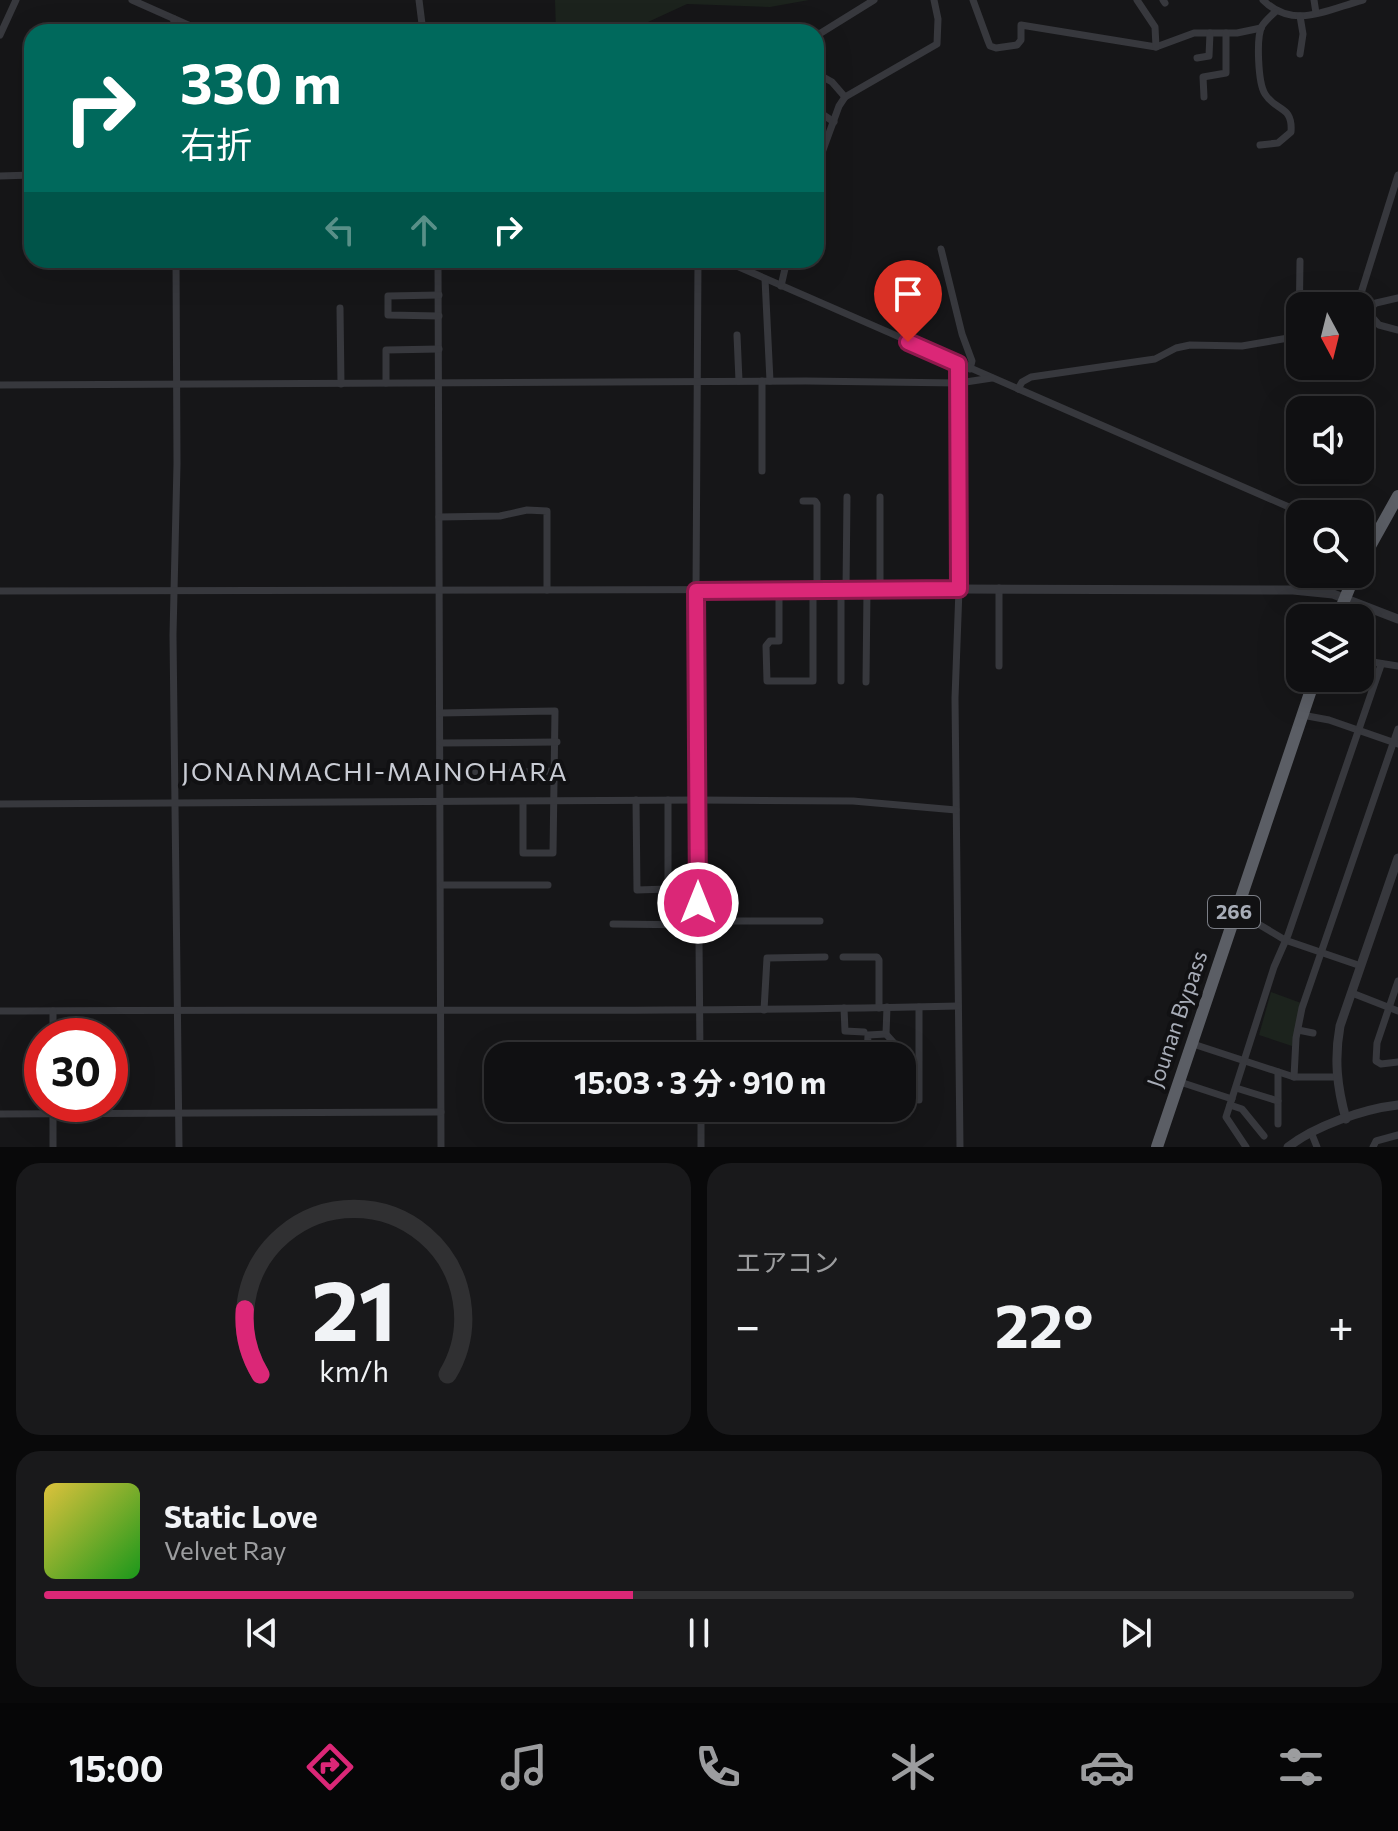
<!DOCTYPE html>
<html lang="ja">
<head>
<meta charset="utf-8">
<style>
  :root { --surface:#101012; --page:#19191b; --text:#f1f3f6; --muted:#9c9d9f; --line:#303032; --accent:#db2777 }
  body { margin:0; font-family:Commissioner,"Noto Sans JP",sans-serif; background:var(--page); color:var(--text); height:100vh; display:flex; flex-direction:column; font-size:30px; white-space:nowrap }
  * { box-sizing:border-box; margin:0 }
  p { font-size:26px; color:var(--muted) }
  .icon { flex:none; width:44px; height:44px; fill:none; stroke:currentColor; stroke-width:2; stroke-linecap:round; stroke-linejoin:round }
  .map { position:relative; height:1147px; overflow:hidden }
  .drawer { display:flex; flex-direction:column; gap:16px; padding:16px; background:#09090a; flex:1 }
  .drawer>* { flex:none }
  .top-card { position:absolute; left:24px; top:24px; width:800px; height:244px; border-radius:24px; box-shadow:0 8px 32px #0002,0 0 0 2px var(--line); background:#00695c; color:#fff; overflow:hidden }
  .needle { width:52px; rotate:173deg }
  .tools { position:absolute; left:1286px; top:292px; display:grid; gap:16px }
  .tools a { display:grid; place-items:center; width:88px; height:88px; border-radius:16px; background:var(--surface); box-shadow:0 8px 32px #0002,0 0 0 2px var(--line); font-size:40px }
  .speed { position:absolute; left:24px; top:1018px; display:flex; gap:16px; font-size:40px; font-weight:700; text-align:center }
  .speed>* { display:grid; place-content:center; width:104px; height:104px; border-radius:50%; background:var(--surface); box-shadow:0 8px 32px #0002,0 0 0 2px var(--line); line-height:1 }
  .speed .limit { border:12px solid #d22; background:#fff; color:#111 }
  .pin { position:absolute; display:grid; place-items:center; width:68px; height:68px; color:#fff; margin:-82px -34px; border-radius:50% 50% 50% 0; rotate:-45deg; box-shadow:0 0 8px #0007 }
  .pin .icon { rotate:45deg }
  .me { position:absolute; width:88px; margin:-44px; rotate:0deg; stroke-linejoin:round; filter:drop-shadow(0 0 6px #0008) }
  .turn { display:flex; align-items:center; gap:28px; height:168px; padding:0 24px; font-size:36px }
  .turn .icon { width:104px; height:104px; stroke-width:2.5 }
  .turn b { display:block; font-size:56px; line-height:68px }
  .lanes { display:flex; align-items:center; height:76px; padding:0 24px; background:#0003; justify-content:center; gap:40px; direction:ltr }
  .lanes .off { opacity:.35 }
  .big { font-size:60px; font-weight:700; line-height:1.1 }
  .drawer .card { flex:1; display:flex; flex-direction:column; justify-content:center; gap:12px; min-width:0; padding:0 28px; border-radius:24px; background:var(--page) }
  .drawer .dial { align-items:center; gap:0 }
  .dial svg { height:208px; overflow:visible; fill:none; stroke:var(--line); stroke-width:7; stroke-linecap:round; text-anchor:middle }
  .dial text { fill:var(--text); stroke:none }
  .song { display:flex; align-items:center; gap:24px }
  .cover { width:96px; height:96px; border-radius:12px; background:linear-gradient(135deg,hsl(50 70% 55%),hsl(120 70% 35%)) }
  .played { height:8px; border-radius:4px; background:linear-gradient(90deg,var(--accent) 45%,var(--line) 45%) }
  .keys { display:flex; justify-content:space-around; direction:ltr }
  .heat { display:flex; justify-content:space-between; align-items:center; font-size:44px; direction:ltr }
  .drawer .tiles { flex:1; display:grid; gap:16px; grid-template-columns:1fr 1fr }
  .card:last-child { grid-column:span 2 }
  .trip { position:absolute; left:484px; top:1042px; width:432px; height:80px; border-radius:24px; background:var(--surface); box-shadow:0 8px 32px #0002,0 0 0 2px var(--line); font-weight:700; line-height:80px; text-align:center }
  .tabs { display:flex; height:128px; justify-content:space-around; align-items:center; background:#060607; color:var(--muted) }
  .tabs .icon { width:56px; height:56px }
  .tabs .current { color:var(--accent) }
  .tabs b { font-size:36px; color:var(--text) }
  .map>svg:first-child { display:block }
  .green { fill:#1c231d }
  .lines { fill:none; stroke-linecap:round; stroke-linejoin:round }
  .minor { stroke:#37383d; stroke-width:7 }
  .tertiary { stroke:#37383d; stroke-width:9 }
  .trunk { stroke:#5b5e65; stroke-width:12 }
  .route-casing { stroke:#8e194d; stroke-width:20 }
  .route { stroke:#db2777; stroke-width:14 }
  .labels { text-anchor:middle; stroke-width:8; stroke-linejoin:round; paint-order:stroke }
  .shield { fill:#111113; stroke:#7b7e86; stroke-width:2 }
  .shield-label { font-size:20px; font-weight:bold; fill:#a8adb8 }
  .street-label { font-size:22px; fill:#a8adb8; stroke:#111113 }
  .quarter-label { font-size:26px; letter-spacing:2px; fill:#c9ccd4; stroke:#111113 }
</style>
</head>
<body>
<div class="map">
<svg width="1398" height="1147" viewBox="0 0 1398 1147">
  <rect width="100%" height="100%" fill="#161618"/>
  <g class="green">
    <polygon points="555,0 809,0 770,7 687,4 635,28 633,32 556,32"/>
    <polygon points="1271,992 1301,1003 1292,1046 1259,1035"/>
  </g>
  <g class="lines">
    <g class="minor">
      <polyline points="132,0 204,32"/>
      <polyline points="419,0 423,32"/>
      <polyline points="973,0 988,41 990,46 996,48 1017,45 1021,40 1021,25 1156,47 1194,33 1237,33 1261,28"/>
      <polyline points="1137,0 1155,27 1156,47"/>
      <polyline points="1163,0 1165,3"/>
      <path d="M1263,0C1293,30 1326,10 1363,0"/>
      <polyline points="1314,0 1316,13"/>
      <polyline points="1300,16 1303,34 1300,54"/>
      <polyline points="173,32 174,19"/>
      <polyline points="0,35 16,0"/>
      <polyline points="816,36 874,0"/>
      <polyline points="1197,58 1209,56 1210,33"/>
      <polyline points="816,73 832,82 845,97"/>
      <polyline points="1204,97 1203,77 1226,73 1226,33"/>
      <polyline points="816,110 834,122"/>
      <path d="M1260,145L1278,143L1291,132C1293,105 1276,112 1265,94C1258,83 1256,37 1262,26C1265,21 1271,16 1275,12"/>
      <polyline points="816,169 839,106 845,97 937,44 938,19 934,0"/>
      <polyline points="0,176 32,175"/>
      <polyline points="941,249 962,334 972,361 970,369"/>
      <polyline points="176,260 177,464 173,635 179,1147"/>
      <polyline points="438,260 441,1147"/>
      <polyline points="698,260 696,591 700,1056"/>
      <polyline points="723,260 1305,514"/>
      <polyline points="765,279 770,381"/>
      <polyline points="781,286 787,260"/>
      <polyline points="439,295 388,296 388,315 439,316"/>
      <polyline points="1357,306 1398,175"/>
      <polyline points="340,308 341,384"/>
      <polyline points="1360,311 1367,311 1379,325 1398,330"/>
      <polyline points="1367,311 1376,303 1398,298"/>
      <polyline points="737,335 739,381"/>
      <polyline points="1299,336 1300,261"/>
      <polyline points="958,364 959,589 955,698 960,1147"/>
      <polyline points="386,383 386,350 439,349"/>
      <polyline points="0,385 806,381 959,383 992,378"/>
      <polyline points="1018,389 1022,382 1031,377 1155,359 1176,348 1190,345 1242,346 1300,336"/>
      <polyline points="762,471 762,381"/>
      <polyline points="803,501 815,501 817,504 817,590"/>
      <polyline points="439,517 500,516 527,510 547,511 547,590"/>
      <polyline points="841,590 841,681"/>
      <polyline points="846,590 847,497"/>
      <polyline points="880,590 880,497"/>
      <polyline points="0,591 959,589"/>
      <polyline points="779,591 779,641 770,641 766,646 767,681 813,681 813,590"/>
      <polyline points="1360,660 1398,666"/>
      <polyline points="999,666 999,588"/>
      <polyline points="866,682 867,590"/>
      <polyline points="440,713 555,711 553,853 523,853 523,802"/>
      <polyline points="1302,715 1329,720 1398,744"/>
      <polyline points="441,743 557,742"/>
      <polyline points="441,774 556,771"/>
      <polyline points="636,800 637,890 668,889 668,800"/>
      <polyline points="0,804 698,800 853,801 956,810"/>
      <polyline points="442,885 548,885"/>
      <polyline points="1234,916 1260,925 1285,940 1361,966"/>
      <polyline points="698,921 820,921"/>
      <polyline points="613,924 698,925"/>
      <polyline points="843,957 877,957 879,960 879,1008"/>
      <polyline points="1398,981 1377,1043 1376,1061 1381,1064 1398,1062"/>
      <polyline points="1352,993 1398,1011"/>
      <polyline points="887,1007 886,1034 894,1043 894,1056"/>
      <polyline points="919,1007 919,1100"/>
      <polyline points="844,1008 845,1031 864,1032"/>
      <polyline points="764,1010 767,958 825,957"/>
      <path d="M0,1011C319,1008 639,1014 958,1006"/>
      <polyline points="53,1011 53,1036"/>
      <polyline points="1298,1030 1313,1033"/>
      <polyline points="1190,1043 1294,1077 1336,1077"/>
      <polyline points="867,1056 868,1035 886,1034"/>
      <polyline points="1278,1072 1278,1124"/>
      <polyline points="1294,1077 1296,1038 1302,1008 1398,729"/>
      <polyline points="1177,1081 1232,1099"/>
      <polyline points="1236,1088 1278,1101"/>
      <polyline points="53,1104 53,1147"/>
      <polyline points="1230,1105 1242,1109 1264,1136"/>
      <polyline points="701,1108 701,1147"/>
      <polyline points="0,1114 441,1112"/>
      <polyline points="1311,1132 1317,1147"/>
      <polyline points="1246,1147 1226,1117 1274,967 1288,935 1381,665"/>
      <polyline points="1373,1147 1376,1141 1398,1135"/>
    </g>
    <g class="tertiary">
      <polyline points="959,589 1293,590 1333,594 1398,619"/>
      <path d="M1346,1119C1337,1087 1334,1059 1340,1026L1398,858"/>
      <path d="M1288,1147C1315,1126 1363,1109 1398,1105"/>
    </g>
    <g class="trunk">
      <polyline points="1360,564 1398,496"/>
      <polyline points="1337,618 1355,574"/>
      <polyline points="1157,1147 1315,678"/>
    </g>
  </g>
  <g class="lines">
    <g class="route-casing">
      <polyline id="route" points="698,903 696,591 959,589 958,364 908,342"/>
    </g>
    <use href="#route" class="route"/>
  </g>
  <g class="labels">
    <rect class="shield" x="1208" y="896" width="52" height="32" rx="6"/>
    <g class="shield-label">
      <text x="1234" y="919">266</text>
    </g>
    <g class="street-label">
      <text transform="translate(1177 1019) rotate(-71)" y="8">Jounan Bypass</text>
    </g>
    <g class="quarter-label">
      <text x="375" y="781">JONANMACHI-MAINOHARA</text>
    </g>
  </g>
</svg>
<div class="tools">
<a><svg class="needle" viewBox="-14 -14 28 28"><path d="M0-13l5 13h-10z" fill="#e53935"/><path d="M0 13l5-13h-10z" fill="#9c9d9f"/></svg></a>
<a><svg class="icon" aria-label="sound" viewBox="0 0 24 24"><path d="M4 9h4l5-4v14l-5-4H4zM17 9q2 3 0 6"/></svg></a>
<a><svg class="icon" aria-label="search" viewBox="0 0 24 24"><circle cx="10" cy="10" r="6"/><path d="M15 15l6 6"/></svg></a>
<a><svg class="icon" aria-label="layers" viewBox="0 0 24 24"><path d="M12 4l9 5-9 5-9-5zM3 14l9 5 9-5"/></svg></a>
</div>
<div class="speed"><div class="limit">30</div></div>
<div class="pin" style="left:908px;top:342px;background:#d93025"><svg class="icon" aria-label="arrive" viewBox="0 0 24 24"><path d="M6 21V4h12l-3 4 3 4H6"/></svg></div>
<svg class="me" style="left:698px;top:903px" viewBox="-20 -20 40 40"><circle r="17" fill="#db2777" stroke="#fff" stroke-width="3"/><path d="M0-11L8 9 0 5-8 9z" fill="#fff"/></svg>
<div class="trip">15:03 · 3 分 · 910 m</div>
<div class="top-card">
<div class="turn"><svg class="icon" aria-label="right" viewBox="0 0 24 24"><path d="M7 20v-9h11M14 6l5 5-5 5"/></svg><div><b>330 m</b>右折</div></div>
<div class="lanes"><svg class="icon off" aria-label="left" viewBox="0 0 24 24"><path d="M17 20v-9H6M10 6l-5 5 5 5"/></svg><svg class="icon off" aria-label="ahead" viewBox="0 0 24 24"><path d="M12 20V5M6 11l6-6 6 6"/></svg><svg class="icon" aria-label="right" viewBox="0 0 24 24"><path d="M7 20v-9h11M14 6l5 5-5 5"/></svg></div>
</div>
</div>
<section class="drawer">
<div class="tiles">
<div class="card dial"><svg viewBox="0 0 100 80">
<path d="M14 69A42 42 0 1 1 86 69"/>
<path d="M14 69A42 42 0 0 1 8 44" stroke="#db2777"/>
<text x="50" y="56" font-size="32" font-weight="700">21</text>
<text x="50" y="72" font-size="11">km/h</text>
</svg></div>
<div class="card"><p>エアコン</p>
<div class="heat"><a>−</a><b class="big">22°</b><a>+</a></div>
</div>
<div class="card">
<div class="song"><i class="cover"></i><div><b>Static Love</b><p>Velvet Ray</p></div></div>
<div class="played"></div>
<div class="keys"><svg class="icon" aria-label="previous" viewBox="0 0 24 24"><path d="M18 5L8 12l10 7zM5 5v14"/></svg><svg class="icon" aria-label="pause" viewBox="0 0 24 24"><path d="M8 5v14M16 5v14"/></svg><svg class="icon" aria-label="next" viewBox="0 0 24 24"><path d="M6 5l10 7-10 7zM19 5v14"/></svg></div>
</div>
</div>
</section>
<nav class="tabs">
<b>15:00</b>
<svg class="icon current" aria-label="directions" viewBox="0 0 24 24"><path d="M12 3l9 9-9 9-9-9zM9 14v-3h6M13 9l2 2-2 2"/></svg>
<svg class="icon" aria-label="music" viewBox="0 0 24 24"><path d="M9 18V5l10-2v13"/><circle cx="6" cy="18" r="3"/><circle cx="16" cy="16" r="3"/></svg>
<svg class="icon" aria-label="phone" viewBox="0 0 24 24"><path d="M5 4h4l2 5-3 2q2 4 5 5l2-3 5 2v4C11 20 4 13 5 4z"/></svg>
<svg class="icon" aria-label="climate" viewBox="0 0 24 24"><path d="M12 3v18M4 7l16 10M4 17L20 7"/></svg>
<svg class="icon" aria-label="car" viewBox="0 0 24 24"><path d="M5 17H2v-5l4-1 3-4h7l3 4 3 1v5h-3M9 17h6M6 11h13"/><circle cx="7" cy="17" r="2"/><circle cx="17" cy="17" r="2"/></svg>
<svg class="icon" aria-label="filters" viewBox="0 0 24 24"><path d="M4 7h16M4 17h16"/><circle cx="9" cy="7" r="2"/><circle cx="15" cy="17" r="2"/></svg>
</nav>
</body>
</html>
